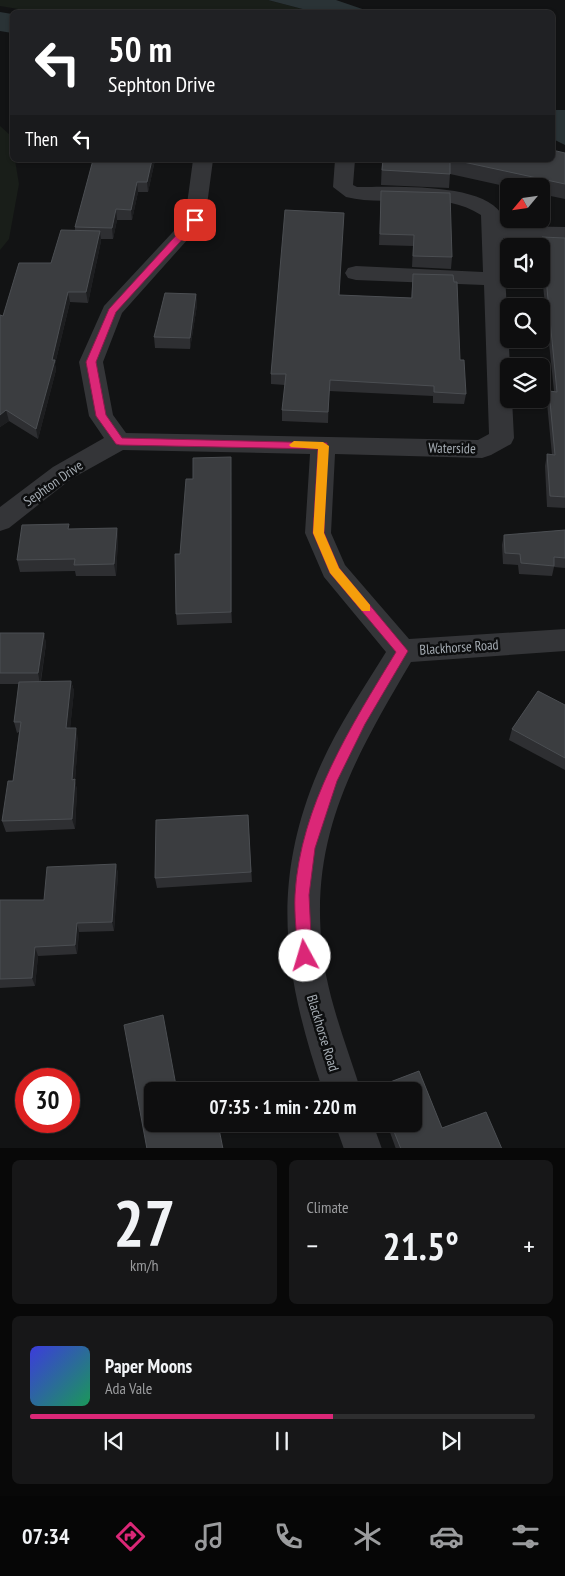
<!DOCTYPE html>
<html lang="en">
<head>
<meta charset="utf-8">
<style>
  :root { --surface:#0e0e0f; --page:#171718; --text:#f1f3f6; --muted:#9b9c9e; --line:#2e2e2f; --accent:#db2777 }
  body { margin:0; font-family:"PT Sans Narrow",sans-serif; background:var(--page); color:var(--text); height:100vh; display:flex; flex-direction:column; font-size:19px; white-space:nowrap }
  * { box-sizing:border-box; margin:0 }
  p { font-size:16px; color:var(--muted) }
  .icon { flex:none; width:28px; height:28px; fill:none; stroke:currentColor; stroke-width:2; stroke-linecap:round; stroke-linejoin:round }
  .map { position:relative; height:1148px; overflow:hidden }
  .sheet { display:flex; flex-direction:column; gap:12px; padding:12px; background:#080808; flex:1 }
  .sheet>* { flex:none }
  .guide { position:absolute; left:10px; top:10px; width:545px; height:152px; border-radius:8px; box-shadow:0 1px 4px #0004,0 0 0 1px var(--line); background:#202124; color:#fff; overflow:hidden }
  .needle { width:32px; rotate:241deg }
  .tools { position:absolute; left:500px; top:178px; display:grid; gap:10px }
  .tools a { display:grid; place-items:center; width:50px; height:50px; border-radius:8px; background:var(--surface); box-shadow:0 1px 4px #0004,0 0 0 1px var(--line); font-size:25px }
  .speed { position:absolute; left:15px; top:1068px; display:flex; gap:10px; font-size:25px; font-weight:700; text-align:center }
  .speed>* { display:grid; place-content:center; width:65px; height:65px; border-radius:50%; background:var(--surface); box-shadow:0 1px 4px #0004,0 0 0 1px var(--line); line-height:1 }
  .speed .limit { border:8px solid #d22; background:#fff; color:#111 }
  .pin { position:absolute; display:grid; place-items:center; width:42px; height:42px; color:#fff; margin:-21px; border-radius:10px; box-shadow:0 2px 8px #0006 }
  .me { position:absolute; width:55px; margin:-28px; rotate:354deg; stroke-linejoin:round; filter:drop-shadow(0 0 4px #0008) }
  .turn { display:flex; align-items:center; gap:18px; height:105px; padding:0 15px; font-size:22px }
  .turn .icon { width:65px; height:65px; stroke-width:2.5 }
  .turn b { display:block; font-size:35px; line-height:42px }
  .then { display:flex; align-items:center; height:48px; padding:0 15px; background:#0003; gap:10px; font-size:19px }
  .big { font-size:38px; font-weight:700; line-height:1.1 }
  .sheet .widget { flex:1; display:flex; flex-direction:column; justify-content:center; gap:8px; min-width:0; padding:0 18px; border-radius:8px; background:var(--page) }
  .sheet .dial { align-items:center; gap:0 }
  .dial b { font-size:65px; line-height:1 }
  .song { display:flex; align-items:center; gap:15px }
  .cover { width:60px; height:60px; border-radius:8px; background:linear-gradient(135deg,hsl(240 70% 55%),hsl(150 70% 35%)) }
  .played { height:5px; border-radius:2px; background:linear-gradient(90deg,var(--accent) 60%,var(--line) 60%) }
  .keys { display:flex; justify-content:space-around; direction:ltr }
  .heat { display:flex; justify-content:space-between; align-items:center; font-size:28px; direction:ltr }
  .sheet .tiles { flex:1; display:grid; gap:12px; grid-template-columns:1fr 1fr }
  .widget:last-child { grid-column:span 2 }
  .trip { position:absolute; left:144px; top:1082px; width:278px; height:50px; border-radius:8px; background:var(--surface); box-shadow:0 1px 4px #0004,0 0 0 1px var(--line); font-weight:700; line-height:50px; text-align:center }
  .menu { display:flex; height:80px; justify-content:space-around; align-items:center; background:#060606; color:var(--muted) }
  .menu .icon { width:35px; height:35px }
  .menu .on { color:var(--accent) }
  .menu b { font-size:22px; color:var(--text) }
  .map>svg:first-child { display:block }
  .green { fill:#191e19 }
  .water { fill:#2a3336 }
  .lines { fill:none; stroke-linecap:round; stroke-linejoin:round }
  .minor { fill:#343538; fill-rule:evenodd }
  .wall { fill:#2e2f32 }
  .shaded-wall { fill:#1d1e20 }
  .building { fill:#3b3d40; stroke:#4b4e52 }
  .route { fill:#db2777; stroke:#8e194d }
  .slow { fill:#f59e0b }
  .labels { text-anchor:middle; stroke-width:5; stroke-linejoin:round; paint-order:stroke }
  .street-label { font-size:14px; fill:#a5acb3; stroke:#0d0e0f }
</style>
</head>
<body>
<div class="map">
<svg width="565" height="1149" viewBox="0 0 565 1149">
  <rect width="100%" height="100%" fill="#121314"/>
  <g class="green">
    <polygon points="0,0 268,0 314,12 36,12 0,6"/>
    <polygon points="0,126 10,135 12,160 15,160 19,184 9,239 0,250"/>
  </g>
  <g class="water">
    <polygon points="268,0 336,0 371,12 314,12"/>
    <polygon points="0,12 12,14 12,33 0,31"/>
    <polygon points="552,110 565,110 565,145 553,139"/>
  </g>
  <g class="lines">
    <g class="minor">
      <path d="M193,160H213L205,220L122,313L103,362L113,415L126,433L478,440L489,434L484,285L356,280L348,278L345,273L348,268L356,266L483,272L481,215C439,188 390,208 346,197L333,187L335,160H355L353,185L357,187C391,187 480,182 501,213L502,226L565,227V239L503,238L510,366L509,399H512L514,438L511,444L491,455L482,458L335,454L331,533L345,565L409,639L565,629V651L411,662C349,767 303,848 326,975C334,1015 349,1053 361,1091H323C286,982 270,892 314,781C332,735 360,694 386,652L324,577L305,533L310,454L123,450L71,479L9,528L0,531V507L53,467L104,438L89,416L79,362L104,306L185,219Z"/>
      <polygon points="335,1124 373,1124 382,1149 344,1149"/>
    </g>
  </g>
  <g class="wall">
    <polygon points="565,153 565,199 541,194 541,186 509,187 450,174 449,188 381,185 382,160 552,160"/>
    <polygon points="155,160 148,192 138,192 132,220 117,220 113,239 101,239 101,241 88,303 70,302 55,364 56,370 38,439 9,421 0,427 0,315 3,316 51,263 75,230 75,227"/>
    <polygon points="381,191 452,257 451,269 412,267 413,246 379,245"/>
    <polygon points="542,237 565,238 565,508 547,507 545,466 547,454 552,455 547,403 549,391 554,391 541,266 541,246 540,246"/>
    <polygon points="413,274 460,360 466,394 464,404 433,403 433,396 329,391 328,423 282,421 282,410 285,385 271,384 271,374 339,295 411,298"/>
    <polygon points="196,294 197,305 190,349 155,348 154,337"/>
    <polygon points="231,457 232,623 177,625 176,614 180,554 193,479"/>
    <polygon points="117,528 118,539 116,576 76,576 75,571 20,572 17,560 70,529"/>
    <polygon points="565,530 565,568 554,567 552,576 519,574 518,565 503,564 502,545 504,535"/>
    <polygon points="0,633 44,633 46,644 41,681 71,681 74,691 70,728 78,739 75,781 77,790 75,829 6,832 2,821 13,781 19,732 17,733 14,722 19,684 0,684"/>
    <polygon points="565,705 565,770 509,740 512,729"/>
    <polygon points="248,815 252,882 157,888 155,878"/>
    <polygon points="116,864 118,874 114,931 79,932 77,954 38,956 35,986 0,988 0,900 44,900"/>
    <polygon points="419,1071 442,1128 486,1112 502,1149 396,1149 387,1124 412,1124 412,1091 376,1091 377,1087"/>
  </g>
  <g class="shaded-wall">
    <polygon points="152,160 155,160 148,192 147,182"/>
    <polygon points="137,182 138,192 132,220 131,210"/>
    <polygon points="116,209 117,220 113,239 112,228"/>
    <polygon points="100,231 101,241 88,303 86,292"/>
    <polygon points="68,292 70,302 55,364 56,370 38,439 36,429"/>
    <polygon points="196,294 197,305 190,349 190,338"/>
    <polygon points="6,410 9,421 0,427 0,415"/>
    <polygon points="231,457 231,468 232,623 231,612"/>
    <polygon points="117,528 118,539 116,576 114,564"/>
    <polygon points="44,633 46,644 40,684 38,673"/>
    <polygon points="71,681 74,691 69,739 66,728"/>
    <polygon points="76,728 78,739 75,781 77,790 75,829 72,819 72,780"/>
    <polygon points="116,864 118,874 114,931 112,922"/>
    <polygon points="77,923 79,932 77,954 75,945"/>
    <polygon points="35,947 38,956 35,986 32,978"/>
  </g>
  <g class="building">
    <polygon points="552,150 565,153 565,184 454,160 552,160"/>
    <polygon points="93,160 152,160 147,182 137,182 131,210 116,209 112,228 75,227"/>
    <polygon points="383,160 450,160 450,174 382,170"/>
    <polygon points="381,191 450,193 452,257 413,256 414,235 380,234"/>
    <polygon points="285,210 344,213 339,295 412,298 413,274 453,275 454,282 457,282 460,360 464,360 466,394 434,392 434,386 330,380 328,412 282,410 286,374 271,374"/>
    <polygon points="61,230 100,231 86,292 68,292 52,360 55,360 36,429 6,410 0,415 0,315 3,316 19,263 51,263"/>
    <polygon points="542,237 565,238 565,497 550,496 547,454 555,455 549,391 557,392"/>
    <polygon points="165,293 196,294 190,338 154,337"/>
    <polygon points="231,457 231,612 176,614 175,554 180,554 186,479 193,479 193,458"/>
    <polygon points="69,524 68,529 117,528 114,564 74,565 75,559 17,560 22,525"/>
    <polygon points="565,530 565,558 554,557 554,566 521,563 520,554 505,553 504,535"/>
    <polygon points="0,633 44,633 38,673 0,673"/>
    <polygon points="71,681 66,728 76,728 72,780 75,779 72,819 2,821 8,781 13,781 21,722 14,722 19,682"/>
    <polygon points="538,691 565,705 565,758 512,729"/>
    <polygon points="248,815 251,872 155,878 156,820"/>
    <polygon points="116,864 112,922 77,923 75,945 35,947 32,978 0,979 0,900 44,900 47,867"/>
    <polygon points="163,1015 177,1091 152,1091 152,1124 184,1124 186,1132 215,1124 218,1124 223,1149 147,1149 124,1025"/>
    <polygon points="419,1071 442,1128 486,1112 502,1149 401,1149 391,1124 412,1124 412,1091 378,1091 377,1087"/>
  </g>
  <path class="route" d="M192,218L200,220L116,312L96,362L106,415L122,438L327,443L324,533L339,568L408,651L365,724L337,781L315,848L309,895L312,956L310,961L305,963L300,961L298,956C297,936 294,915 295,895C300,806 351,726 396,652L330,573L313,533L318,449L120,445L116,444L96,416L86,362L109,309Z"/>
  <polygon class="slow" points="294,441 323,442 329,446 324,533 339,568 370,605 370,611 362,611 330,573 313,533 318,449 291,447 289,445"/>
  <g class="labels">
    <g class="street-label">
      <text transform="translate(452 448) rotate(1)" y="5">Waterside</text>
      <text transform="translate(53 483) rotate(-35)" y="5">Sephton Drive</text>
      <text transform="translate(459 647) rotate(-4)" y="5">Blackhorse Road</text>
      <text transform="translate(323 1033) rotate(73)" y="5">Blackhorse Road</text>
    </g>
  </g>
</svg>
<div class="tools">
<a><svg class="needle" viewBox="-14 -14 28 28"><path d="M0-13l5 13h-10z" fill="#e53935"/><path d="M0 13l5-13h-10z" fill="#9b9c9e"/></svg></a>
<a><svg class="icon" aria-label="sound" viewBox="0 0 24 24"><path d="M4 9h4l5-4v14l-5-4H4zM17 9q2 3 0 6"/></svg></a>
<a><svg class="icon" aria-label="search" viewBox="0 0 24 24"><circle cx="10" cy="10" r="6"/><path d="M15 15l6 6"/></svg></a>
<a><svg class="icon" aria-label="layers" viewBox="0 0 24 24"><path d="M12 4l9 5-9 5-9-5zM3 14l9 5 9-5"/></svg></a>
</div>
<div class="speed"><div class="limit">30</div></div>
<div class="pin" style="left:195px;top:220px;background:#d93025"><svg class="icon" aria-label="arrive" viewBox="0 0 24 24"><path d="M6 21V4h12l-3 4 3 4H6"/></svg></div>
<svg class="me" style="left:305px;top:956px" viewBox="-20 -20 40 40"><circle r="19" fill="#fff"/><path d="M0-13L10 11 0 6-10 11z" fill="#db2777"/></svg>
<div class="trip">07:35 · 1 min · 220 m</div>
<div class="guide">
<div class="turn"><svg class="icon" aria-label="left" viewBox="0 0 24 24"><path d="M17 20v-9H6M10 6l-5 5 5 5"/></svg><div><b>50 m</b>Sephton Drive</div></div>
<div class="then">Then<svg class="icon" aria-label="left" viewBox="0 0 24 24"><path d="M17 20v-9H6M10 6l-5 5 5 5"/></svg></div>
</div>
</div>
<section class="sheet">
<div class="tiles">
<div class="widget dial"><b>27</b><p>km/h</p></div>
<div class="widget"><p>Climate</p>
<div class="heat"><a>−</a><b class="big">21.5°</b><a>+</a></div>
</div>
<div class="widget">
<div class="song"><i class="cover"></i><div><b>Paper Moons</b><p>Ada Vale</p></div></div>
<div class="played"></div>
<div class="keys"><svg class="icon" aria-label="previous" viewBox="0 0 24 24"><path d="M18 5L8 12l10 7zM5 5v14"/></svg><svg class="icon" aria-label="pause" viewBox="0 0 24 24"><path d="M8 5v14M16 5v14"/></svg><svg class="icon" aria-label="next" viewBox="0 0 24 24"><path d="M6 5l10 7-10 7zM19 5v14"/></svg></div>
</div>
</div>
</section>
<nav class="menu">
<b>07:34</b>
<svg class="icon on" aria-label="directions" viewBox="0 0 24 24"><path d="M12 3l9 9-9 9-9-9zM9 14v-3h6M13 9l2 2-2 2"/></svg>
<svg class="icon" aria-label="music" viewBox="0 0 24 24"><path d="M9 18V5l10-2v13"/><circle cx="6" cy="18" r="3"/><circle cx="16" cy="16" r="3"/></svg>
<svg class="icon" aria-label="phone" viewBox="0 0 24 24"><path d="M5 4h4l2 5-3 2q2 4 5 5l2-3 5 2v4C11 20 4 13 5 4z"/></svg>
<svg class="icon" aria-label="climate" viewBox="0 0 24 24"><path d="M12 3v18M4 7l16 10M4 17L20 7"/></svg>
<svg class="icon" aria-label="car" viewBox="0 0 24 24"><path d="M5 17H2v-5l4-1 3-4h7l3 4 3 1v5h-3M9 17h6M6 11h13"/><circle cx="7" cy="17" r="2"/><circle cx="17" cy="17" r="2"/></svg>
<svg class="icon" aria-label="filters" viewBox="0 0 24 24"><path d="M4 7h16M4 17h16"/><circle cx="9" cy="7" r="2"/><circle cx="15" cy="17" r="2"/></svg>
</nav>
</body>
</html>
